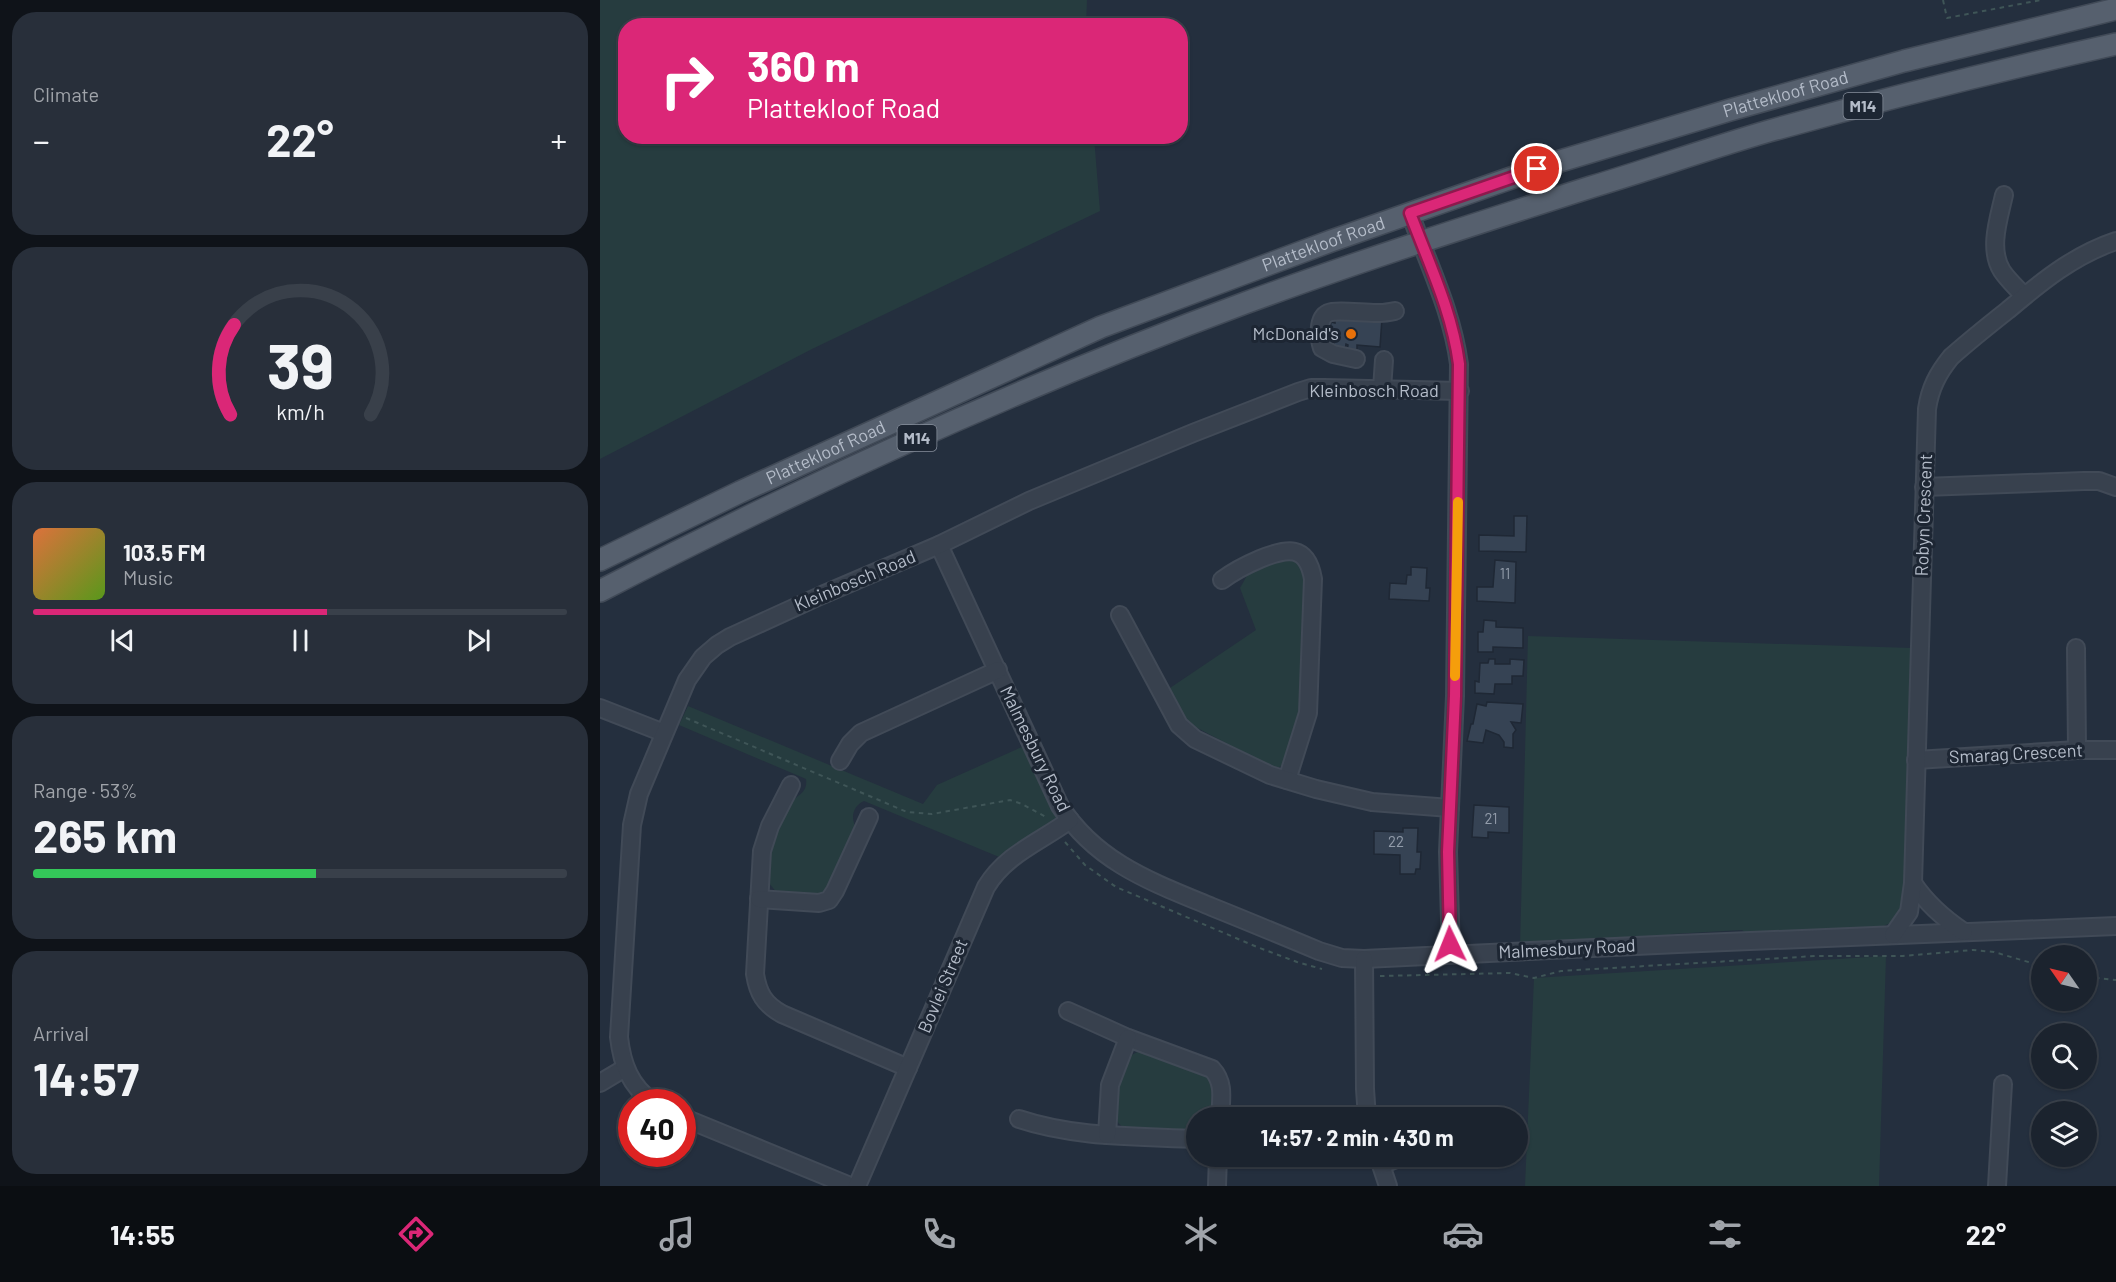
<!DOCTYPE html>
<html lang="en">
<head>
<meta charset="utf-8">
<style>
  :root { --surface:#1b232e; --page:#282f3a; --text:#f1f3f6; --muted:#a0a4aa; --line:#39404a; --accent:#db2777 }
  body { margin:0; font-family:Barlow,sans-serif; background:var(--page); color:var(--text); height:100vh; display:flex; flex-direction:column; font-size:22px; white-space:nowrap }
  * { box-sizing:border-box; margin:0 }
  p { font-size:20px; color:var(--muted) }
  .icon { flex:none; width:33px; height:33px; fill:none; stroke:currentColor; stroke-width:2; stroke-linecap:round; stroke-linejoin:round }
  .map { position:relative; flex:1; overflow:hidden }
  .drawer { display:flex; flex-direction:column; gap:12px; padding:12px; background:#0f1319; width:600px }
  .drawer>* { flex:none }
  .top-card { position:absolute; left:18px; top:18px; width:570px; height:126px; border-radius:24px; box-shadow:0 2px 4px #0004,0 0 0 2px var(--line); background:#db2777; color:#fff; overflow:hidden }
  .needle { width:39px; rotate:304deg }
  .fabs { position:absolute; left:1431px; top:945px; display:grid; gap:12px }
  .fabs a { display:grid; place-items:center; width:66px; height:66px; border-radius:50%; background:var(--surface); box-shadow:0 2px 4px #0004,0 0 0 2px var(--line); font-size:30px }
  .speed { position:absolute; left:18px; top:1089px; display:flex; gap:12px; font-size:30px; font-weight:700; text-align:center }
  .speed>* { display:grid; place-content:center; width:78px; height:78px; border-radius:50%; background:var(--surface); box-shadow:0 2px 4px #0004,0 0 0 2px var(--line); line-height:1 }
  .speed .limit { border:9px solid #d22; background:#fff; color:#111 }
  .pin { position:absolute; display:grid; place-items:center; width:51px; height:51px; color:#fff; margin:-26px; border:3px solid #fff; border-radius:50%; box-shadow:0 2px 6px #0007 }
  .me { position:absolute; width:66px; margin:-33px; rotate:358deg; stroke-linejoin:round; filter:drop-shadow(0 0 4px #0008) }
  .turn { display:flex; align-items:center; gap:21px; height:126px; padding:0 30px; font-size:27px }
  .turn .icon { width:78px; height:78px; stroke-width:2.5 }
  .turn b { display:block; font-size:42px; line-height:51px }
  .big { font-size:45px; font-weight:700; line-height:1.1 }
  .drawer .tile { flex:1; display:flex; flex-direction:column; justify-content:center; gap:9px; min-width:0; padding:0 21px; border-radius:24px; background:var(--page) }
  .drawer .dial { align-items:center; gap:0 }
  .dial svg { height:156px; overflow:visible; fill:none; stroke:var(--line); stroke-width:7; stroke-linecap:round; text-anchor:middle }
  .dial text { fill:var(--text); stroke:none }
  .song { display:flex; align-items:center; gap:18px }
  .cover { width:72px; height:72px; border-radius:9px; background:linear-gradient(135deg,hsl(20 70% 55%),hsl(90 70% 35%)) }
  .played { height:6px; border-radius:3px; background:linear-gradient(90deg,var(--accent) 55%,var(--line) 55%) }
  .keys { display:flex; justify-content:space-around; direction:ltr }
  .heat { display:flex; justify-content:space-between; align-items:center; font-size:33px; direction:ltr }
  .charge { height:9px; border-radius:4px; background:linear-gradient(90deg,#34c759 53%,var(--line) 0) }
  .trip { position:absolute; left:586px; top:1107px; width:342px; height:60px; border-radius:30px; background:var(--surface); box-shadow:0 2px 4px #0004,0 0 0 2px var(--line); font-weight:700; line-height:60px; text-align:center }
  .dock { display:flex; height:96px; justify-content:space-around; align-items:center; background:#0b0e12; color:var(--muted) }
  .dock .icon { width:42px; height:42px }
  .dock .selected { color:var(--accent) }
  .dock b { font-size:27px; color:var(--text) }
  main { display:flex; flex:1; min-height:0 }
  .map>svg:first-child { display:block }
  .green { fill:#263c3f }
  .building { fill:#364354; stroke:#1f2835; stroke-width:1.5 }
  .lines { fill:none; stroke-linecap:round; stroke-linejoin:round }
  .minor-casing { stroke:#414a57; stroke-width:20 }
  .major-casing { stroke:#414a57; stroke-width:24 }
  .path { stroke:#3f5557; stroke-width:2; stroke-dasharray:4.5 4.5; stroke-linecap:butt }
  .minor { stroke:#38414e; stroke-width:16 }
  .major { stroke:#56606e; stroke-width:21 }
  .route-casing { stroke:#8e194d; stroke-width:15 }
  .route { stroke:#db2777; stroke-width:10 }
  .slow { stroke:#f59e0b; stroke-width:10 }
  .food-dot { fill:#e8710a; stroke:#1d2633; stroke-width:2 }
  .labels { text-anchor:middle; stroke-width:6; stroke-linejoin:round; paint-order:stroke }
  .number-label { font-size:15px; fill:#929caa }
  .shield { fill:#1d2633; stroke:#878f9c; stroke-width:1.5 }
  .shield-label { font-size:16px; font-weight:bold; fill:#b4bcc9 }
  .street-label { font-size:18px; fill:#b4bcc9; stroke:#1d2633 }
  .poi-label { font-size:18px; fill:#b4bcc9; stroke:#1d2633; text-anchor:end }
</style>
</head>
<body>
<main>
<section class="drawer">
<div class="tile"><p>Climate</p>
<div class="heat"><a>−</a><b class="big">22°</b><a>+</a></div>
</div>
<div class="tile dial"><svg viewBox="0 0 100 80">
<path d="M14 69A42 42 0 1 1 86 69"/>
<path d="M14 69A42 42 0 0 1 16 23" stroke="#db2777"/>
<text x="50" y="56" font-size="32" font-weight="700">39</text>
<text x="50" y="72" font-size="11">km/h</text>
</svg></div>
<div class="tile">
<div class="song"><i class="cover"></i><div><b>103.5 FM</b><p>Music</p></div></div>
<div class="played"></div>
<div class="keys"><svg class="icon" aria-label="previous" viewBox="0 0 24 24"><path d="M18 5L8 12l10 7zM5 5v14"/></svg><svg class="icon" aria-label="pause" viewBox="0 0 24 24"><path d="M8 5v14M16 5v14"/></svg><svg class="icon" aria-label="next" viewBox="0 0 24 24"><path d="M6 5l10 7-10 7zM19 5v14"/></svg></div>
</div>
<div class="tile"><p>Range · 53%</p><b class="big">265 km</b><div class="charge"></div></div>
<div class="tile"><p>Arrival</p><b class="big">14:57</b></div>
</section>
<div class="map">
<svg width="1516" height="1186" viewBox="0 0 1516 1186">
  <rect width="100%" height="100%" fill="#242f3e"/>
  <g class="green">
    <polygon points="0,0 487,0 486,25 26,26 26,136 494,137 500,211 212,349 0,459"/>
    <polygon points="685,555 697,559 708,571 704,709 687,763 675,769 588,723 570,688 656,630 640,588 649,572"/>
    <polygon points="928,636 1312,648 1304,905 1293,922 1281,927 1148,935 1142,930 1071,934 1066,939 920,947"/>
    <path d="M88,706L323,804L337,785L424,746L459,821L404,859L264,801C252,806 250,820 257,829C251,843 233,890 220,894C208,898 191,894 178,894L168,882C168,858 172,840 182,818C184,814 186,808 188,805C196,795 208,794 206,779L79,725Z"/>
    <polygon points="1286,956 1279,1186 925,1186 934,978"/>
    <path d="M540,1051L608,1075L614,1089L612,1117L597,1118V1131L525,1129C521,1125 517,1123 516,1118C511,1100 519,1056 540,1051Z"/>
  </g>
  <g class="building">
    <polygon points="735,315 782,318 780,347 757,345 757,353 747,353 748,345 746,344 745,350 733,349 734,343 727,343 721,331 730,331 731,322 735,323"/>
    <polygon points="914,516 927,516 926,552 879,551 879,535 914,536"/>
    <polygon points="895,560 916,562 915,603 877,601 877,587 893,587"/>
    <polygon points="811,567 827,568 826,588 830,588 829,601 789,599 790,583 806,584 807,575 811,575"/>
    <polygon points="884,620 896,621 896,627 923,628 923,648 893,647 893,652 878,652 878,632 883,632"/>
    <polygon points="889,659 895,659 895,664 910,664 910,659 924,660 923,676 912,676 912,684 895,684 894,694 875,693 875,681 879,682 880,663 888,663"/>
    <polygon points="887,702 923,704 921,723 911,722 916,730 913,734 913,748 904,747 904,742 899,735 886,730 883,743 867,741 871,724 873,724 877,704 886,706"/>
    <polygon points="874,805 909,807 909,833 888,832 888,838 872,837"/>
    <polygon points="803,828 818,828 817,852 821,852 820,869 816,869 815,874 800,874 800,855 774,854 774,831 803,832"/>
  </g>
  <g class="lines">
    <g class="minor-casing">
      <g id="minor">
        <path d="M1404,195C1399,218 1388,249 1402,271C1408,280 1417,288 1424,296"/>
        <path d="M810,213C828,264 852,311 859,364L855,696L848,852L851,954"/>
        <path d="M756,359L733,354L722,348C719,339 717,318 728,313C737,309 768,314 780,313C785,313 790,312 795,311"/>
        <polyline points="782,389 784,360"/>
        <polyline points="1324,487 1484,481 1499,481 1516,487"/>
        <path d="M339,545L460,806C497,863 552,882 612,907C647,921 683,936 719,951L742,958L764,959L1078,944L1516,926"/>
        <path d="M622,580C634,571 646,565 660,559C687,548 707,544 713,579L708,713L687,780"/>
        <polyline points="520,615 579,725 595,739 670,775 716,789 772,802 850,808"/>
        <polyline points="1476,648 1477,750"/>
        <polyline points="0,708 64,733"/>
        <polyline points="1316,760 1477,750 1516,750"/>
        <polyline points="240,761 250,744 261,733 398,670"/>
        <path d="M191,785L170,826L162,851L155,974C158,993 164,1004 182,1014L308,1068"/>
        <path d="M1313,883C1327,904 1343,918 1364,932"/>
        <polyline points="159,899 219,903 229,900 235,891 269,817"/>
        <path d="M1293,935L1309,912L1313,883L1327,409C1330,388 1338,373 1351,357C1369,341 1389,325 1408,310C1441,282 1474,255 1516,241"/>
        <polyline points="764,959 765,1089 767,1118"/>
        <path d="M468,1011L528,1038L612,1069C625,1083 621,1099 620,1118"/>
        <polyline points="0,1083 25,1068"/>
        <path d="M53,1102C30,1086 22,1064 19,1037L32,825L39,794L87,680L103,657L117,645L130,637L222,595L339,545L429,501L593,433L698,392L711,388H724L860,391"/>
        <polyline points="82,1117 250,1186"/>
        <path d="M419,1119C476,1138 537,1136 597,1139"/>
        <polyline points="507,1135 510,1085 528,1038"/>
        <polyline points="778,1156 788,1186"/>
        <polyline points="781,1165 804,1156"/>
        <path d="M257,1186L386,887C406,854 440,842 470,820"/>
        <polyline points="617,1186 618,1156"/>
        <polyline points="1397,1186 1403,1084"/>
      </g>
    </g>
    <g class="major-casing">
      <g id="major">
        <path id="s1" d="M0,560L140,492L501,327L731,241L957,162L1130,110L1304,61L1516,9"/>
        <path d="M0,591C209,483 424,385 645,303C759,261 875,224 991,187C1051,169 1110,148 1169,131C1284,99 1400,70 1516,44"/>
      </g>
    </g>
    <g class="path">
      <polyline points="1343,0 1347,18 1441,0"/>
      <polyline points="86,718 307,812 332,814 410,800 422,804 446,817"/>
      <polyline points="465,842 485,865 516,887 657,947 697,962 722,969"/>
      <polyline points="780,976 910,973 934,978 961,971 1216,956 1303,956 1373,950 1394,952 1442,966"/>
      <polyline points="1486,977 1516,980"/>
    </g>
    <use href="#minor" class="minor"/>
    <use href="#major" class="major"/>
  </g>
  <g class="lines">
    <g class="route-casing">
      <path id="route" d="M850,944L848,852L855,696L859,364C852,311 829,264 810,213L937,169"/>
    </g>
    <use href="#route" class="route"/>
    <polyline class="slow" points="855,676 858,502"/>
  </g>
  <circle class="food-dot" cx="751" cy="334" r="6"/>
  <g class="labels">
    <g class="number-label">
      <text x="905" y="579">11</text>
      <text x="891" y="824">21</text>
      <text x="796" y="847">22</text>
    </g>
    <g class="shield">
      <rect x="1243.5" y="93" width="39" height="26" rx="4.5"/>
      <rect x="297.5" y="425" width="39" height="26" rx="4.5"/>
    </g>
    <g class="shield-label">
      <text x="1263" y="112">M14</text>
      <text x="317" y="444">M14</text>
    </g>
    <g class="street-label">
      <text dy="6" stroke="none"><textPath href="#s1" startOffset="1276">Plattekloof Road</textPath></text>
      <text dy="6" stroke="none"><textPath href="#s1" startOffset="790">Plattekloof Road</textPath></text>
      <text x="774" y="397">Kleinbosch Road</text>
      <text dy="6" stroke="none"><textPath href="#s1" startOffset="250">Plattekloof Road</textPath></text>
      <text transform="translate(1324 515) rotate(-88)" y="6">Robyn Crescent</text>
      <text transform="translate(255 581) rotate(-23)" y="6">Kleinbosch Road</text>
      <text transform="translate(435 749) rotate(64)" y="6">Malmesbury Road</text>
      <text transform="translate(1416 754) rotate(-3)" y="6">Smarag Crescent</text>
      <text transform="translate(967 949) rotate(-3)" y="6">Malmesbury Road</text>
      <text transform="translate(343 986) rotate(-67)" y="6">Bovlei Street</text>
    </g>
    <g class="poi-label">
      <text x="739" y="340">McDonald's</text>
    </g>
  </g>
</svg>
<div class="fabs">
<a><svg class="needle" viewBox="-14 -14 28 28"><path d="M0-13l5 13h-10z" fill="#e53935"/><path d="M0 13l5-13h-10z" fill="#a0a4aa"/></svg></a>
<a><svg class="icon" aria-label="search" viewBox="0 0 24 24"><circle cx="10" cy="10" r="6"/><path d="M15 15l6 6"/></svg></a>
<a><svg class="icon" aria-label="layers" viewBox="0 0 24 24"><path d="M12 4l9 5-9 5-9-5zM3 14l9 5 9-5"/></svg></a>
</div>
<div class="speed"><div class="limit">40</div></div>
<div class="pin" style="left:937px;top:169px;background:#d93025"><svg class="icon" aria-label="arrive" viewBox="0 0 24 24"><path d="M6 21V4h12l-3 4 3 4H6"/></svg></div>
<svg class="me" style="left:850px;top:944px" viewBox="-20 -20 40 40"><path d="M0-17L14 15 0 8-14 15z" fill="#db2777" stroke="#fff" stroke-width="4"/></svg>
<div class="trip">14:57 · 2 min · 430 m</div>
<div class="top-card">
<div class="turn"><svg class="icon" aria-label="right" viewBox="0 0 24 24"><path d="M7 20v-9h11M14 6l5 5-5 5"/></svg><div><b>360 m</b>Plattekloof Road</div></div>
</div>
</div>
</main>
<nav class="dock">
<b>14:55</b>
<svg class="icon selected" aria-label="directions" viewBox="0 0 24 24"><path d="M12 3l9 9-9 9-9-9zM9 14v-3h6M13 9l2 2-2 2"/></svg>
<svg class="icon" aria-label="music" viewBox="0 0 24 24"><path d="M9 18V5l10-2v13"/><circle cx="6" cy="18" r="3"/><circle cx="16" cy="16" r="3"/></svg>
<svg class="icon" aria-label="phone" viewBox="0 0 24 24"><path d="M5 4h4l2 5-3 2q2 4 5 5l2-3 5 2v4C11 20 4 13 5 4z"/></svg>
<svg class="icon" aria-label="climate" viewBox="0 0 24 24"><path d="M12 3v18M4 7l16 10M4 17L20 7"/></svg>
<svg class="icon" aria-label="car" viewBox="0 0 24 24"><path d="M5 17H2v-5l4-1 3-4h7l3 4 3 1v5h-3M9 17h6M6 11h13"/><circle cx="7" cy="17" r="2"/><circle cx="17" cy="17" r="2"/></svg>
<svg class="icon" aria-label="filters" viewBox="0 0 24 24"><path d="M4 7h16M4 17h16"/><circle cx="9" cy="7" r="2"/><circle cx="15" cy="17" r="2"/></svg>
<b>22°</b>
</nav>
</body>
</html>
